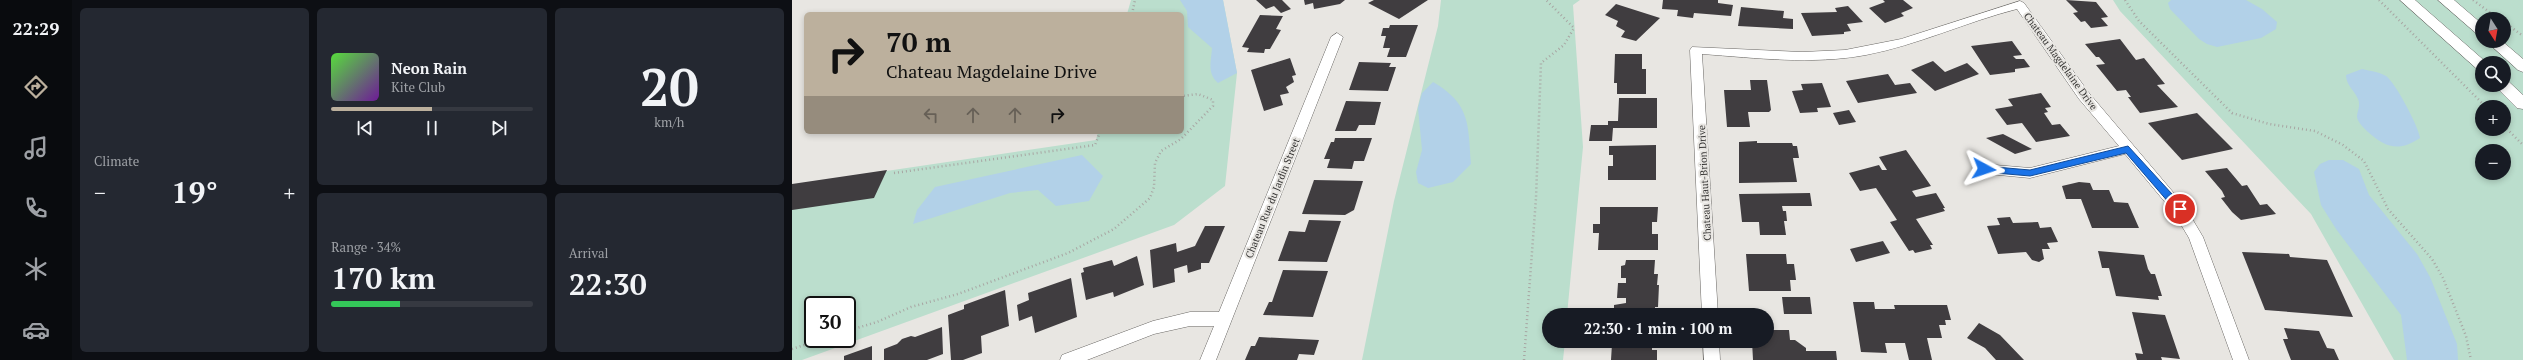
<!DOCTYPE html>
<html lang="en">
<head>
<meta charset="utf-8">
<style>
  :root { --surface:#171b24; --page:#242831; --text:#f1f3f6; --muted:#9ea1a6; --line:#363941; --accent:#bcb09d }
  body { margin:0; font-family:"PT Serif",serif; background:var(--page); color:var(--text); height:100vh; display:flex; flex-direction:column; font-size:15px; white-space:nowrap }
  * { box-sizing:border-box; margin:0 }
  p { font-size:13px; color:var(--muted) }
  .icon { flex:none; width:22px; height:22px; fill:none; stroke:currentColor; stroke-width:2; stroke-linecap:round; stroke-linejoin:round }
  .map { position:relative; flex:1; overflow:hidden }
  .sheet { display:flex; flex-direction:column; gap:8px; padding:8px; background:#0d0f14; width:720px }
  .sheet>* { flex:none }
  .banner { position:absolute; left:12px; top:12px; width:380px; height:122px; border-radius:6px; box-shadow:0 2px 6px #0003; background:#bcb09d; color:#111; overflow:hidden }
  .needle { width:26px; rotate:169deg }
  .fabs { position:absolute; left:1683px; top:12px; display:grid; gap:8px }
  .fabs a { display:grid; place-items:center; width:36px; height:36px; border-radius:50%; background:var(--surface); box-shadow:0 2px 6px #0003; font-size:20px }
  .speed { position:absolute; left:12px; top:296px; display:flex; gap:8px; font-size:20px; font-weight:700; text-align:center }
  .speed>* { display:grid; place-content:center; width:52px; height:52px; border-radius:50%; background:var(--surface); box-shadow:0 2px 6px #0003; line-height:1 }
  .speed .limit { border:2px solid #111; border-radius:6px; background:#fff; color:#111 }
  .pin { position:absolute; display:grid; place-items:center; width:34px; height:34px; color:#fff; margin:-17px; border:2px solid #fff; border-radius:50%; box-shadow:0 1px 4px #0007 }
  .me { position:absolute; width:44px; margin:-22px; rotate:95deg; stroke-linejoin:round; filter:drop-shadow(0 0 3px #0008) }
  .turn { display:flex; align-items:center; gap:14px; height:84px; padding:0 16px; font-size:18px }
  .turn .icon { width:52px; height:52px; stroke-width:2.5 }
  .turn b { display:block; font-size:28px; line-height:34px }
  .lanes { display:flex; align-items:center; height:38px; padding:0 16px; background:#0003; justify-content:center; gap:20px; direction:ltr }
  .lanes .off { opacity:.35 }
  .big { font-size:30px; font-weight:800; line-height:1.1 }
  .sheet .widget { flex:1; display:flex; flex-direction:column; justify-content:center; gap:6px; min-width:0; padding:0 14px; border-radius:6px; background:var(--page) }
  .sheet .dial { align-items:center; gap:0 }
  .dial b { font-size:52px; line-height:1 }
  .song { display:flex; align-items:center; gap:12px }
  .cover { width:48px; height:48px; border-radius:6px; background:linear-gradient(135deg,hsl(110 70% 55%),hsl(280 70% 35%)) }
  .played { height:4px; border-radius:2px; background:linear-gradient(90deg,var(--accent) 50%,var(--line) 50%) }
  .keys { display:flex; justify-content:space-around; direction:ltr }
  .heat { display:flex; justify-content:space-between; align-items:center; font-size:22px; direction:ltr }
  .charge { height:6px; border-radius:3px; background:linear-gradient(90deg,#34c759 34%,var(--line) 0) }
  .sheet .tiles { flex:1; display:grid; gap:8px; grid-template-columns:repeat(3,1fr) }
  .widget:first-child { grid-row:span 2 }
  .trip { position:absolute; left:750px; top:308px; width:232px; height:40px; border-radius:20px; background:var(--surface); box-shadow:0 2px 6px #0003; font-weight:800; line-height:40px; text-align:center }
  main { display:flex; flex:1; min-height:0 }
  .menu { display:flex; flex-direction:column; width:72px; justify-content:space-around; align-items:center; background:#090b0e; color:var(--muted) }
  .menu .icon { width:28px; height:28px }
  .menu .active { color:var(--accent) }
  .menu b { font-size:18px; color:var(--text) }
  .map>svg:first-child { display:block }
  .green { fill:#bbdecd; fill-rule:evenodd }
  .water { fill:#b2d1e8 }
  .building { fill:#403d40 }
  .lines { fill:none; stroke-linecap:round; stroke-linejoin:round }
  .minor-casing { stroke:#696764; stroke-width:1 }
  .tertiary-casing { stroke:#696764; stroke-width:1 }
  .path { stroke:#a8a6a3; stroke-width:2.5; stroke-dasharray:1 3; stroke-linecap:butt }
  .minor { fill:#fff; fill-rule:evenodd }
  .tertiary { fill:#fff; fill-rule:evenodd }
  .route { fill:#1a73e8; stroke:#114b97 }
  .labels { text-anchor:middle; stroke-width:4; stroke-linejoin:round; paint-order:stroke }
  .street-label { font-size:10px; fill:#363534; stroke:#e8e6e2 }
</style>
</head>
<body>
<main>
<nav class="menu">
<b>22:29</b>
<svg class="icon active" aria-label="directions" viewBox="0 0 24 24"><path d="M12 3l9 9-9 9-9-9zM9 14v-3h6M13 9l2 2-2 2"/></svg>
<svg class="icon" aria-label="music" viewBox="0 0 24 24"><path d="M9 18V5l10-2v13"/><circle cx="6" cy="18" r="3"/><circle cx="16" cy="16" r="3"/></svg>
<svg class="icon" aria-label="phone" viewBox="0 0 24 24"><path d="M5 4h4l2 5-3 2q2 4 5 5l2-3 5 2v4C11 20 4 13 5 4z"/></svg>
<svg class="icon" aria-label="climate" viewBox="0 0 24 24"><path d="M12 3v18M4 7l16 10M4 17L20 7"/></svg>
<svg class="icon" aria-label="car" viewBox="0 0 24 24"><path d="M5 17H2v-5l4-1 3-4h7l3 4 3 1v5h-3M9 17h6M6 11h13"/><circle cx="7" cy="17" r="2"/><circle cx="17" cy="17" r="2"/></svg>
</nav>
<section class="sheet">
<div class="tiles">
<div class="widget"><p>Climate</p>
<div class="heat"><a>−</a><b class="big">19°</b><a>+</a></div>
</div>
<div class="widget">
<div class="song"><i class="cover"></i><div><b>Neon Rain</b><p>Kite Club</p></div></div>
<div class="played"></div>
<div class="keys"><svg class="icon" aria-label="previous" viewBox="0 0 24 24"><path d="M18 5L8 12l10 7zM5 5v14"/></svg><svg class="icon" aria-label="pause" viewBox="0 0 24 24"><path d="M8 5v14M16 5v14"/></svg><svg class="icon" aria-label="next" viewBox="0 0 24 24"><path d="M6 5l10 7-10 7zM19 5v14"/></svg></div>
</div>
<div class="widget dial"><b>20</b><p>km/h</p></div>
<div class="widget"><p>Range · 34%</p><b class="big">170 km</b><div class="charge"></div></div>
<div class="widget"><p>Arrival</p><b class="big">22:30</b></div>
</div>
</section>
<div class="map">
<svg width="1731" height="360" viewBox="0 0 1731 360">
  <rect width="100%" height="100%" fill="#e8e6e2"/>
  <g class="green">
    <path d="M339,0H431L445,73L433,186L382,225L10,360H0V185L304,140L306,132H390V14H335ZM21,305H55V339H21Z"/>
    <polygon points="649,0 788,0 781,5 791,147 775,315 757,315 757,341 773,341 771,360 570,360 602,201 646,26"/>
    <path d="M1321,0H1731V360H1602L1519,214L1328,11ZM1690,19H1712V41H1690ZM1690,63H1712V85H1690ZM1690,107H1712V129H1690ZM1690,151H1712V173H1690Z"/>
  </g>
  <g class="water">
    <path d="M388,0H431L445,73L426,83C415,73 419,62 420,48L396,27L395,11Z"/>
    <polygon points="1379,0 1454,0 1470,9 1485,22 1484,29 1469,38 1425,47 1415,44 1407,39 1378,9 1376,3"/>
    <path d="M1570,69C1579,71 1587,72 1594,76C1603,82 1627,127 1628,138C1607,152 1594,148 1576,132C1572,128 1566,123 1565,117C1565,111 1569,106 1566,99C1562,90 1554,85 1554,75Z"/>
    <path d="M641,82C679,104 676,125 679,164L661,182L636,188L626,183L624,172L630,150L626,108L630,93Z"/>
    <polygon points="290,155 311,176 297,201 264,206 246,190 218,193 121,224 125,210 143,187"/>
    <polygon points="1537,160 1551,160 1567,169 1577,195 1625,254 1638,277 1665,344 1666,360 1615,360 1609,315 1544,229 1529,205 1522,172 1528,164"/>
  </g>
  <g class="building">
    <polygon points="464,0 490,0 499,9 489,13 482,6 474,9"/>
    <polygon points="512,0 553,0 548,4 522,9 521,3 513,5"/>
    <polygon points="582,0 636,0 607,19 576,3"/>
    <polygon points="871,0 926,0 926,3 941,5 939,16 902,13 901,18 885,16 886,10 870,9"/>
    <polygon points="1091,0 1111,0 1121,8 1109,13 1112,16 1093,23 1077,8 1093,2"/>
    <polygon points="1274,0 1304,2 1316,17 1309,18 1316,26 1299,28 1293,21 1289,22 1281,13 1286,12"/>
    <polygon points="824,4 868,18 844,41 829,37 833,31 824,26 826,21 813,15"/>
    <polygon points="1056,6 1071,22 1055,24 1059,31 1052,32 1052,34 1020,36 1009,13 1045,12 1043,8"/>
    <polygon points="949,7 992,11 991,18 1001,19 1001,29 946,26"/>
    <polygon points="468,15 491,16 484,29 489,30 478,49 473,49 472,53 455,52 457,48 450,47"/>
    <polygon points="598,25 626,25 614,57 595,57 598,48 591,48 594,36 589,36 591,28 597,28"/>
    <polygon points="1328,39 1344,60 1352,58 1373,84 1365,85 1386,107 1348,113 1336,97 1339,97 1334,90 1325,91 1304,65 1313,64 1307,57 1304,57 1293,44"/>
    <polygon points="1220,41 1230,55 1221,56 1224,59 1232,59 1238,67 1223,69 1223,72 1198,75 1179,46"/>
    <polygon points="823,54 850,54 850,69 854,69 854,94 825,94 825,83 822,83"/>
    <polygon points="498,58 504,75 500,76 502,82 494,87 497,93 488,95 491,105 472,111 459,70"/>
    <polygon points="1141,61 1153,72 1175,63 1187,74 1143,91 1119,70"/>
    <polygon points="567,62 599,63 597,67 604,67 596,91 557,90"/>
    <polygon points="1096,74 1103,85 1118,83 1125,93 1066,103 1054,81"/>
    <polygon points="958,80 975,80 979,110 977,112 956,112 958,127 935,127 932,90 959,90"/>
    <polygon points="1030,83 1039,107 1025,108 1026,112 1008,113 1000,91 1011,90 1009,84"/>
    <polygon points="1249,93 1259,107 1253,108 1256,112 1252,113 1260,125 1268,124 1278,136 1244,142 1230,123 1215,125 1203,109 1221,106 1216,99"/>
    <polygon points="827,98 865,98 865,128 821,128 820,141 797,141 799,125 816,125 816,121 826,121"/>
    <polygon points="554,101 589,102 583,125 567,125 564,131 543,131"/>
    <polygon points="1057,110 1064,122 1047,125 1041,113"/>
    <polygon points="1405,113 1441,149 1390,160 1356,123"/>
    <polygon points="1211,134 1240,149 1223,154 1194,138"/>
    <polygon points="543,138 580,138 572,161 562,161 560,169 535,168 538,159 532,159 539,142 542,142"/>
    <polygon points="965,141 965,143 1000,143 1001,146 1005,146 1007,158 1001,158 1005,182 947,183 947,142"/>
    <polygon points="864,145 864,180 816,180 816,166 821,166 821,155 817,155 817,146"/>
    <polygon points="1114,150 1139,186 1120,191 1124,197 1144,193 1153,208 1151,208 1153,211 1124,219 1141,245 1138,245 1140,249 1123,253 1121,250 1117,251 1098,222 1105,220 1084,188 1068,191 1057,173 1087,165 1090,170 1095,170 1087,157"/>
    <polygon points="1435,168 1450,186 1455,185 1468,205 1475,204 1484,214 1449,220 1440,212 1429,198 1433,197 1430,191 1413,171"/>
    <polygon points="95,170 82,198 0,210 0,184"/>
    <polygon points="522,180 571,181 562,210 553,215 510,214"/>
    <polygon points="1287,182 1298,183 1301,190 1317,190 1322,202 1336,203 1347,228 1300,228 1289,199 1274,199 1270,186"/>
    <polygon points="1018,193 1020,206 990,206 991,211 994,211 995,221 992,221 994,235 968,235 967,222 950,222 947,194"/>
    <polygon points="808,207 866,207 865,222 860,222 860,234 866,234 866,250 806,250 807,233 801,233 801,224 808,224"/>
    <polygon points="1218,217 1221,223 1246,222 1248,228 1259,227 1266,242 1255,243 1258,249 1250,249 1252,259 1247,262 1240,260 1234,252 1206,254 1195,226 1208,225 1205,218"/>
    <polygon points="517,220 549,221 535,262 486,261 497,231 513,232"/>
    <polygon points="413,226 433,226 417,263 409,263 409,269 396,273 395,265 382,269 383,282 361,288 358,250 384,243 385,252 403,246"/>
    <polygon points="1091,241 1098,253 1064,262 1058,249"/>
    <polygon points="1306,251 1352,255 1356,269 1359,274 1363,274 1370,296 1366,296 1367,300 1324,296 1317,268 1310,268"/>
    <polygon points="1450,252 1497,254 1498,257 1535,260 1561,317 1473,310"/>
    <polygon points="954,254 994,254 995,264 1002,264 1004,280 998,280 999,291 957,291"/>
    <polygon points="345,256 352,285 322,297 321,292 294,300 289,273 292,272 291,268 320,260 322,266"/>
    <polygon points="834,260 863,260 862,274 866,274 865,285 867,285 866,307 863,307 863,315 822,315 822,305 834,303 834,298 825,298 826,283 834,283 834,278 829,278 829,266 833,265"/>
    <polygon points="491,270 536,271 521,317 471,315 477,302 480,302"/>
    <polygon points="279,278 285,317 243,333 240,316 227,321 225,305 237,300 236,293"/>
    <polygon points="213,290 217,326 189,336 190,353 171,360 159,360 156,315 172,309 172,305"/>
    <polygon points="990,297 1018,297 1020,314 992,314"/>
    <polygon points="1061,302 1082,302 1083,309 1103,309 1102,305 1155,305 1159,320 1153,320 1154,325 1147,325 1150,338 1135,338 1140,360 1117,360 1113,343 1093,343 1095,353 1069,352"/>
    <polygon points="1340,312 1373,315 1388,359 1369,357 1370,360 1345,360 1343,353 1351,354"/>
    <polygon points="1187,323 1208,335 1232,360 1204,360 1193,348 1175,338"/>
    <polygon points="150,327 151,354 135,360 92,360 92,349 105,344 110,339 119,336 123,337"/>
    <polygon points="1492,328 1527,331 1535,348 1542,349 1547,360 1499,360 1491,339 1496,339"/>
    <polygon points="975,330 997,330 998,340 1003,340 1014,348 1014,351 1044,351 1045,360 961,360 960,341 975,341"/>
    <polygon points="467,337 527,340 522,355 507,354 505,360 453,360 459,346 463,346"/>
    <polygon points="827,341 855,341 855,344 860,344 860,350 865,350 865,360 819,360 820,344 827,344"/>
    <polygon points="80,346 80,360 52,360 52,356"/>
  </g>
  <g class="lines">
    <g class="minor-casing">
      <g id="minor">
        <path d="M1228,1L1232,3L1297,93L1392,205L1411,237L1457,360H1441L1397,238L1382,213L1333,154L1238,178L1186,173L1184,169L1186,165L1191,164L1238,168L1327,146L1287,99L1225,9C1174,22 1126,45 1074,55C1020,65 965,58 910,54L926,315H910L898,50L900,47L1010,52L1053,50L1109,39Z"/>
        <polygon points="545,33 551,37 424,360 408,360 422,326 398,326 362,334 295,360 268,360 270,355 361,321 398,312 427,312 539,37"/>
        <polygon points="911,341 927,341 928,360 912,360"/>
      </g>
    </g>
    <g class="tertiary-casing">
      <g id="tertiary">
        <polygon points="1608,0 1623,0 1695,63 1690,63 1690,71 1685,69"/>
        <polygon points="1646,0 1662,0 1690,24 1690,36 1685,34"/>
        <polygon points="1694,41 1710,41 1731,59 1731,72 1726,70"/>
        <polygon points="1712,80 1716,81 1731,95 1731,109 1725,108 1706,89 1703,85 1712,85"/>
      </g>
    </g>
    <g class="path">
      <polyline points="1333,0 1347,21 1440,113 1477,124 1523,131 1551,145 1572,161 1596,209 1640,259 1651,278 1674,336 1679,360"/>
      <polyline points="1587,0 1694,107"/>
      <polyline points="1681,0 1707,19"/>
      <polyline points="340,14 343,0"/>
      <polyline points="1712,22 1731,36"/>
      <polyline points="1712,126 1731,145"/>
      <polyline points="102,173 303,145 308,132"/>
      <polyline points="55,331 85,322 119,307 166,294 276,253 322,229 358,198 362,187 363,163 369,151 389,139 421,106 421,100 406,94 390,96"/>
      <polyline points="0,349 31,339"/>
      <polyline points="732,360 744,198 749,63 772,45 782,28 754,0"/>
    </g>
    <use href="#minor" class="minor"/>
    <use href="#tertiary" class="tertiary"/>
  </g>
  <polygon class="route" points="1336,146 1391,206 1391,211 1384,211 1334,153 1238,176 1192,172 1187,169 1192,166 1238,170"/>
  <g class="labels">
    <g class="street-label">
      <text transform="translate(1269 61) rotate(54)" y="4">Chateau Magdelaine Drive</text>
      <text transform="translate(912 183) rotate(-93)" y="4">Chateau Haut-Brion Drive</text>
      <text transform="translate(480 198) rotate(-68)" y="4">Chateau Rue du Jardin Street</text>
    </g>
  </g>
</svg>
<div class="fabs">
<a><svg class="needle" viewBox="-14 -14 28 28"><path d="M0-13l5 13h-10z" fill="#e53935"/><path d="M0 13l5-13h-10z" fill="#9ea1a6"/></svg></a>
<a><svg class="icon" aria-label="search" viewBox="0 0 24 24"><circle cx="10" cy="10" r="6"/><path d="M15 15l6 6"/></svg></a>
<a>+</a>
<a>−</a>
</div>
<div class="speed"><div class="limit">30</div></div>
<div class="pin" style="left:1388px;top:209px;background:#d93025"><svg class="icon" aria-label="arrive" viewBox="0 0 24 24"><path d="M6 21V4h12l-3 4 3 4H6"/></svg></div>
<svg class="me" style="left:1192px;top:169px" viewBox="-20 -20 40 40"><path d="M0-17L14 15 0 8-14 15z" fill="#1a73e8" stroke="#fff" stroke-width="4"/></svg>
<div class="trip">22:30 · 1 min · 100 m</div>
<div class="banner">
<div class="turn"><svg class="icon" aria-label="right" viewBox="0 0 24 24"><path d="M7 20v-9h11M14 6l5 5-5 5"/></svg><div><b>70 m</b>Chateau Magdelaine Drive</div></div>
<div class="lanes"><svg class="icon off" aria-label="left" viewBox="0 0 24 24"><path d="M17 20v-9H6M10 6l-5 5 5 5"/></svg><svg class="icon off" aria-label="ahead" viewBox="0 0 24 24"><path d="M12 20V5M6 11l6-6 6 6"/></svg><svg class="icon off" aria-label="ahead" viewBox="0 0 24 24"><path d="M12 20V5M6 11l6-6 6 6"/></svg><svg class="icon" aria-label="right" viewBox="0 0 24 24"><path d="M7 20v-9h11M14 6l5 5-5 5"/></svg></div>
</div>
</div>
</main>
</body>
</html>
